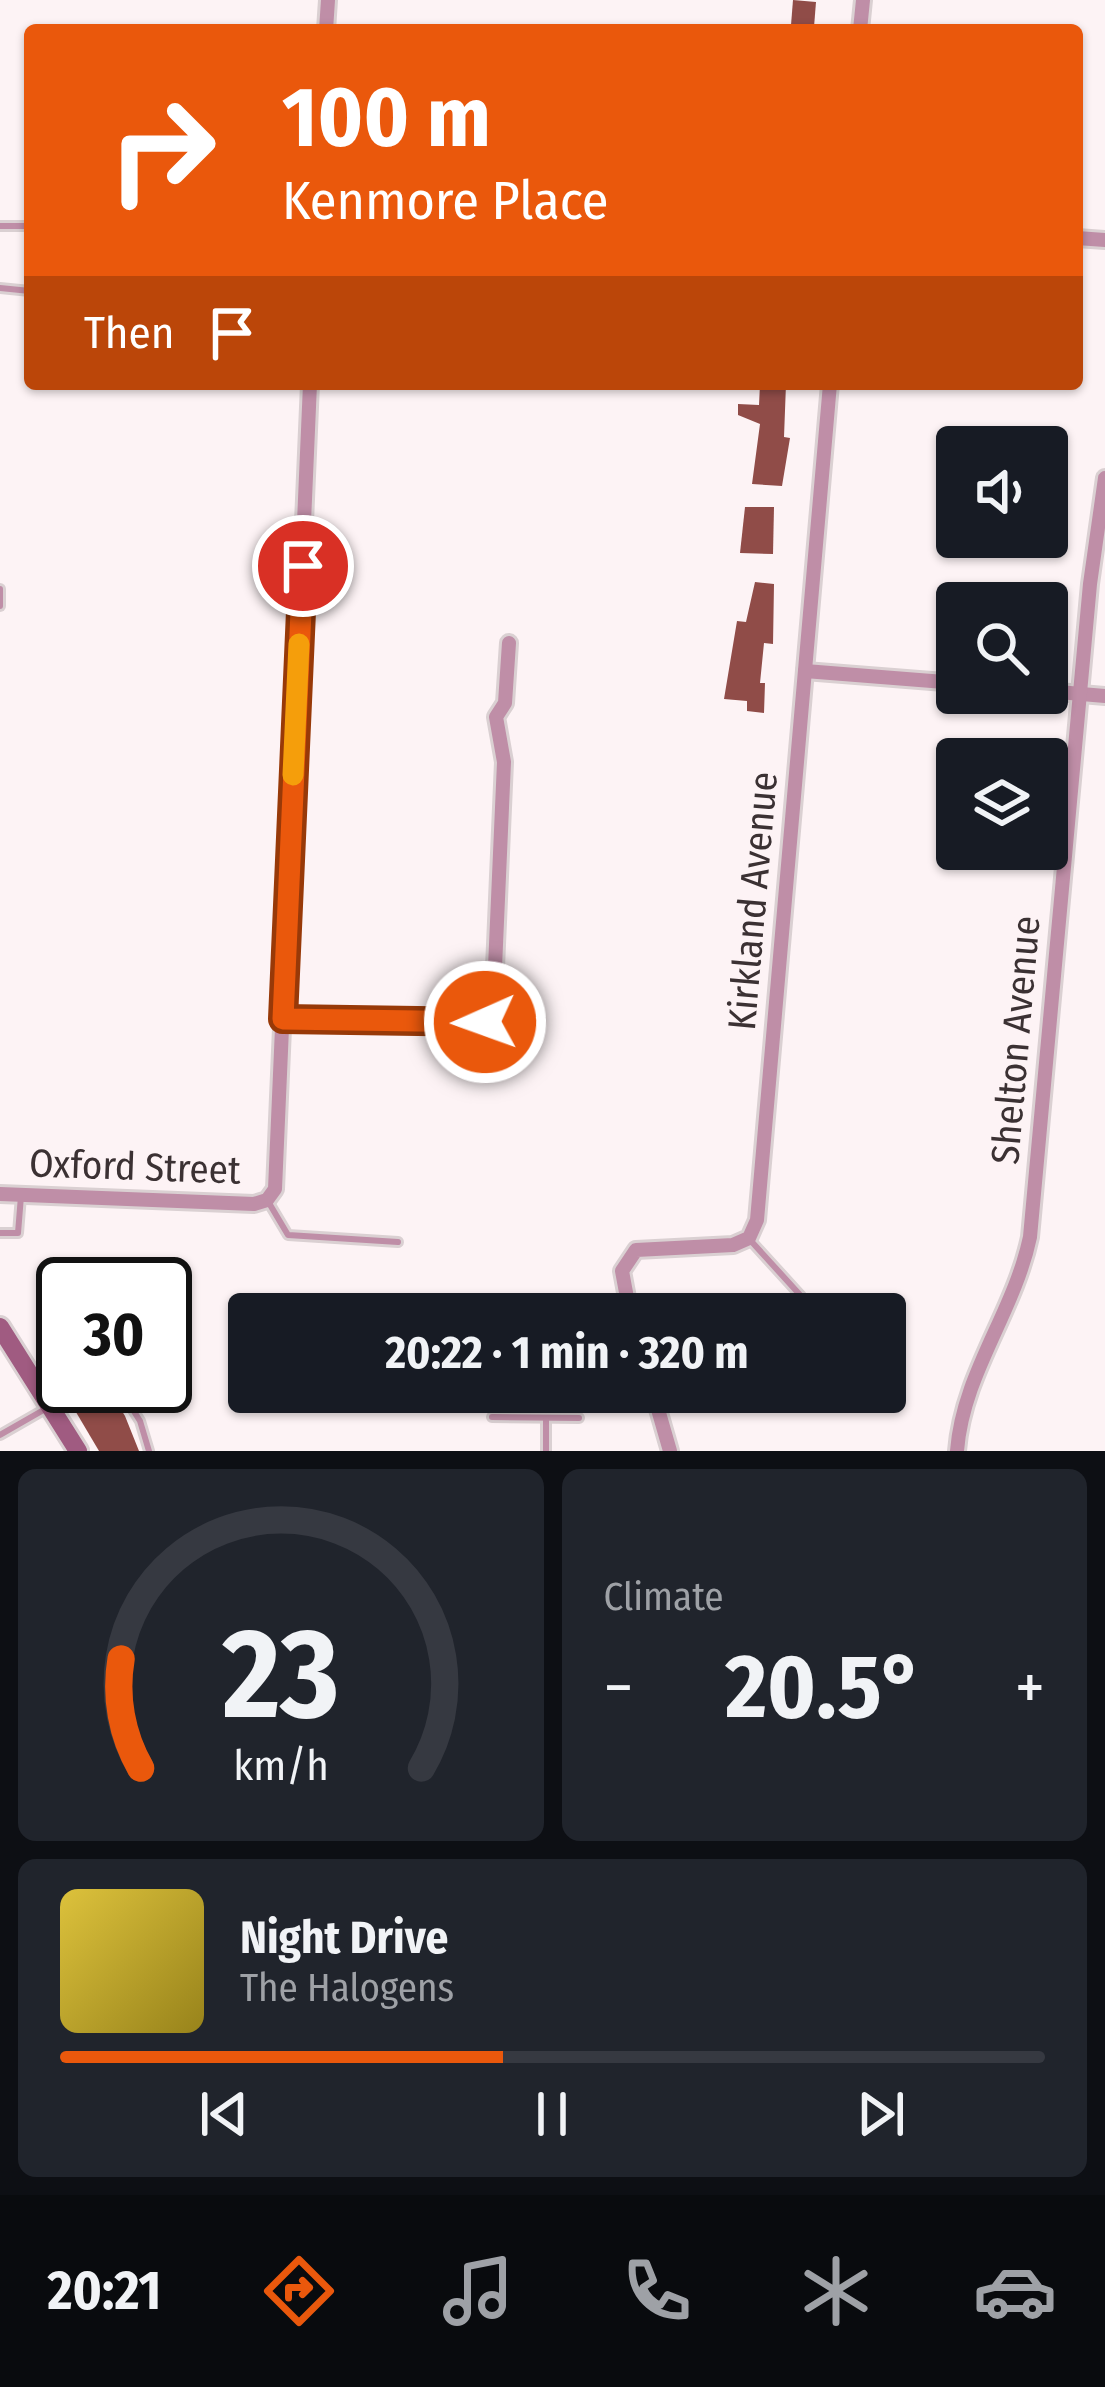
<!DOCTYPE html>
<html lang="en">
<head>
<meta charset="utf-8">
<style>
  :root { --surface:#171b24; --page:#20242c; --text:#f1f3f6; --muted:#9ea1a6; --line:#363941; --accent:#ea580c }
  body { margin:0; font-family:"Fira Sans Condensed",sans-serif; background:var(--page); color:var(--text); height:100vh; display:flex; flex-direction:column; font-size:45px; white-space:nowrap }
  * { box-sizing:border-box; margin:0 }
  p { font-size:39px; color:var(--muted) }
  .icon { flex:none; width:66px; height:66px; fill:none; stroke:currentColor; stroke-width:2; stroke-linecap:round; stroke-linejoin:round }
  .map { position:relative; height:1451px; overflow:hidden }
  .sheet { display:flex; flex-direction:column; gap:18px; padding:18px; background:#0d0f14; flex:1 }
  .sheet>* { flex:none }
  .hud { position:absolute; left:24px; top:24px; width:1059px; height:366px; border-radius:12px; box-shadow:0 3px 9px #0004; background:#ea580c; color:#fff; overflow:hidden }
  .tools { position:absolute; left:936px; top:426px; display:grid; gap:24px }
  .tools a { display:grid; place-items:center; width:132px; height:132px; border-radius:12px; background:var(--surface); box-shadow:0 3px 9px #0004; font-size:60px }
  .speed { position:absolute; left:36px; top:1257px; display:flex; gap:24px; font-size:60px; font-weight:700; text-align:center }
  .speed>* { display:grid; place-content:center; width:156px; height:156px; border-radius:50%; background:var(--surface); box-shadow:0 3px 9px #0004; line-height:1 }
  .speed .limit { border:6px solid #111; border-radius:18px; background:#fff; color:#111 }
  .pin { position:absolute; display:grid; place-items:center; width:102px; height:102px; color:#fff; margin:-51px; border:6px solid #fff; border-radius:50%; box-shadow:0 3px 12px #0007 }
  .me { position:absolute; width:132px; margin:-66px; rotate:268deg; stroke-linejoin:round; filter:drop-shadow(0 0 9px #0008) }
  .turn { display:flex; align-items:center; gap:42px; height:252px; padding:0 60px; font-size:54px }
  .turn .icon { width:156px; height:156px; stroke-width:2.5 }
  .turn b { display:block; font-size:84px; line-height:102px }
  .then { display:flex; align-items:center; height:114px; padding:0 60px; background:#0003; gap:24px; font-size:45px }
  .big { font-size:90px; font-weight:700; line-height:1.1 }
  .sheet .tile { flex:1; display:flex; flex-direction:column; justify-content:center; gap:18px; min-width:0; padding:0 42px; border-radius:18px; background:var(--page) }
  .sheet .dial { align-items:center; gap:0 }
  .dial svg { height:312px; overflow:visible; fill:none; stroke:var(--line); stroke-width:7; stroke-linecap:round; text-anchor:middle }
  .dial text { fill:var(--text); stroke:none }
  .song { display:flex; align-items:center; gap:36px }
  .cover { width:144px; height:144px; border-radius:18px; background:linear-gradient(135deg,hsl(50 70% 55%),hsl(50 70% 35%)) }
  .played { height:12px; border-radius:6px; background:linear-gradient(90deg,var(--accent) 45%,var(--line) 45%) }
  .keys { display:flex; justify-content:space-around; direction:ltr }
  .heat { display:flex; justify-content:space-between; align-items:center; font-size:66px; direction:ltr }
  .sheet .tiles { flex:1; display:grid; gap:18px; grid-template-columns:1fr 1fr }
  .tile:last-child { grid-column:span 2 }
  .trip { position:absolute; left:228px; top:1293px; width:678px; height:120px; border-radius:12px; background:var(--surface); box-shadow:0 3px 9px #0004; font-weight:700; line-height:120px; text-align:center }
  .dock { display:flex; height:192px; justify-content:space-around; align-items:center; background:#090b0e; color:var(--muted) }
  .dock .icon { width:84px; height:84px }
  .dock .on { color:var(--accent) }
  .dock b { font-size:54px; color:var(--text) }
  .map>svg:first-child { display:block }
  .building { fill:#904c48 }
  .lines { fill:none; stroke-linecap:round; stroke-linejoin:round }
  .lane-casing { stroke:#dad0d2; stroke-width:12 }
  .street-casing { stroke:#dad0d2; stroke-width:20 }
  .secondary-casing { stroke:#dad0d2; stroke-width:24 }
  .lane { stroke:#bf8ea7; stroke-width:6 }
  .street { stroke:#bf8ea7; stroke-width:14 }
  .secondary { stroke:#a05b81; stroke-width:18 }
  .route-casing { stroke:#983908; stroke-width:30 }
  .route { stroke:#ea580c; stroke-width:21 }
  .slow { stroke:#f59e0b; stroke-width:21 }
  .labels { text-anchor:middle; stroke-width:12; stroke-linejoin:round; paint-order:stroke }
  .street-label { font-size:39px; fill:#3b3133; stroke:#fdf3f5 }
</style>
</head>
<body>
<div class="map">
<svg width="1105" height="1451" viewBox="0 0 1105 1451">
  <rect width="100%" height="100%" fill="#fdf3f5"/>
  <g class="building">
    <polygon points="793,0 816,2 814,27 791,25"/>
    <polygon points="760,384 786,384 784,437 790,438 782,486 752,484 760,424 738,415 738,404 759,405"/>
    <polygon points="745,507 774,507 773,554 740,553"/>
    <polygon points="755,582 774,584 773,644 764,643 760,683 765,683 764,713 747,711 747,701 724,699 737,621 746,622"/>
    <polygon points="100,1386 106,1386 125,1416 139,1451 99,1451 70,1402"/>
  </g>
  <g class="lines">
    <g class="lane-casing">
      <g id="lane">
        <polyline points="0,226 30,226"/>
        <polyline points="0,288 30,291"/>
        <polyline points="0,589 0,606"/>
        <polyline points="269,1203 288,1235 398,1242"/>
        <polyline points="0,1233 18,1233 21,1196"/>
        <polyline points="751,1241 801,1296"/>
        <polyline points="118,1386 140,1421 149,1451"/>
        <polyline points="45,1392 63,1383"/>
        <polyline points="492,1417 579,1418"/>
        <polyline points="0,1435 47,1408"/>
        <polyline points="546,1451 546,1419"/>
      </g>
    </g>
    <g class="street-casing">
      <g id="street">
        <polyline points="326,30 328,0"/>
        <polyline points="860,30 863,0"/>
        <polyline points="1077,238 1105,240"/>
        <polyline points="805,671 957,683"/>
        <polyline points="1047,691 1105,696"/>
        <polyline points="283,1019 469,1026 485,1023 493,1013 504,762 496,717 505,703 509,643"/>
        <polyline points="0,1194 254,1204 267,1200 275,1189 310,384"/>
        <polyline points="630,1314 622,1271 636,1250 733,1245 749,1238 757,1220 830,384"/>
        <polyline points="653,1392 670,1451"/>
        <path d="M957,1451C963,1373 1014,1313 1030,1237L1090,584L1105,478"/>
      </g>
    </g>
    <g class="secondary-casing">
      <polyline id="secondary" points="0,1327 78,1451"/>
    </g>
    <use href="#lane" class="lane"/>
    <use href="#street" class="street"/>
    <use href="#secondary" class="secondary"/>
  </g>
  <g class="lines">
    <g class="route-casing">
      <polyline id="route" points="303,566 283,1019 485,1022"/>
    </g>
    <use href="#route" class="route"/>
    <polyline class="slow" points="293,775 299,644"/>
  </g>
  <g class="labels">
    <g class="street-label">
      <text transform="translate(752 901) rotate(-85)" y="14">Kirkland Avenue</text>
      <text transform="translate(1015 1040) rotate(-85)" y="14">Shelton Avenue</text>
      <text transform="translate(135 1166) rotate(2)" y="14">Oxford Street</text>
    </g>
  </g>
</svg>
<div class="tools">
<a><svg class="icon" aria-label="sound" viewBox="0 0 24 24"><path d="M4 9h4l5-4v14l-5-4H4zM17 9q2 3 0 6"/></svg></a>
<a><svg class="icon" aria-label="search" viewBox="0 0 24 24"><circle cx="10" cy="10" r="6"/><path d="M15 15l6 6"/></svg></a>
<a><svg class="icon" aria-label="layers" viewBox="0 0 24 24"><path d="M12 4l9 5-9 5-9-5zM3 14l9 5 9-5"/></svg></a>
</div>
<div class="speed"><div class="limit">30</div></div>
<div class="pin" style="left:303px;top:566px;background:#d93025"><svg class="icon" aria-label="arrive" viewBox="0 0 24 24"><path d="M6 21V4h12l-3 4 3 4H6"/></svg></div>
<svg class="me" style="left:485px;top:1022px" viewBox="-20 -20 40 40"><circle r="17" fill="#ea580c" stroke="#fff" stroke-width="3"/><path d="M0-11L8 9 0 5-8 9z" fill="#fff"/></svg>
<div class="trip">20:22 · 1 min · 320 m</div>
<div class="hud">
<div class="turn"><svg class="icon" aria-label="right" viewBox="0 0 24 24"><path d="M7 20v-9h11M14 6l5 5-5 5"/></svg><div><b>100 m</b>Kenmore Place</div></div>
<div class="then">Then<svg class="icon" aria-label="arrive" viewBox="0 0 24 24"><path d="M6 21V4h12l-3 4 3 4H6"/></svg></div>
</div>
</div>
<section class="sheet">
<div class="tiles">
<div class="tile dial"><svg viewBox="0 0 100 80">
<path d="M14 69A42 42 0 1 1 86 69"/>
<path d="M14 69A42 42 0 0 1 9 41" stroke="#ea580c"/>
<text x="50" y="56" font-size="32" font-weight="700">23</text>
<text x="50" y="72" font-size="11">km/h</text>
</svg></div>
<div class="tile"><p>Climate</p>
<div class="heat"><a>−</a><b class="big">20.5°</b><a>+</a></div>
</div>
<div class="tile">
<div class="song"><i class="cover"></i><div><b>Night Drive</b><p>The Halogens</p></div></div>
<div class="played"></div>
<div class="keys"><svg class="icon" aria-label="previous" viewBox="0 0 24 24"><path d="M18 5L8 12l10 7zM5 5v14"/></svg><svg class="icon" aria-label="pause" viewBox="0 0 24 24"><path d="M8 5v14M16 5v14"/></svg><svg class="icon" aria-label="next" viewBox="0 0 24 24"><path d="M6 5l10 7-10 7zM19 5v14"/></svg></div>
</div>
</div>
</section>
<nav class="dock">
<b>20:21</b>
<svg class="icon on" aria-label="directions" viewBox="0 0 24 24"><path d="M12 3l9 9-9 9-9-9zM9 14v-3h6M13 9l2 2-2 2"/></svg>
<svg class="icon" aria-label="music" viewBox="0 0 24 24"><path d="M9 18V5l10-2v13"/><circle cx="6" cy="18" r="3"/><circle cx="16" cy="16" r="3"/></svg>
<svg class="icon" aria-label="phone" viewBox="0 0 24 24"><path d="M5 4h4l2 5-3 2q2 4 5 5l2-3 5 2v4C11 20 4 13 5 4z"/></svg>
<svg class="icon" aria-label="climate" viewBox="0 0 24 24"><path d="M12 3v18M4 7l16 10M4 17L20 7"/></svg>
<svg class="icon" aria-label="car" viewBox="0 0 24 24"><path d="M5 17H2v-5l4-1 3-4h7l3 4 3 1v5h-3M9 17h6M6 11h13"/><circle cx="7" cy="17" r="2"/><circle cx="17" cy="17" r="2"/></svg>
</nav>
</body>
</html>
